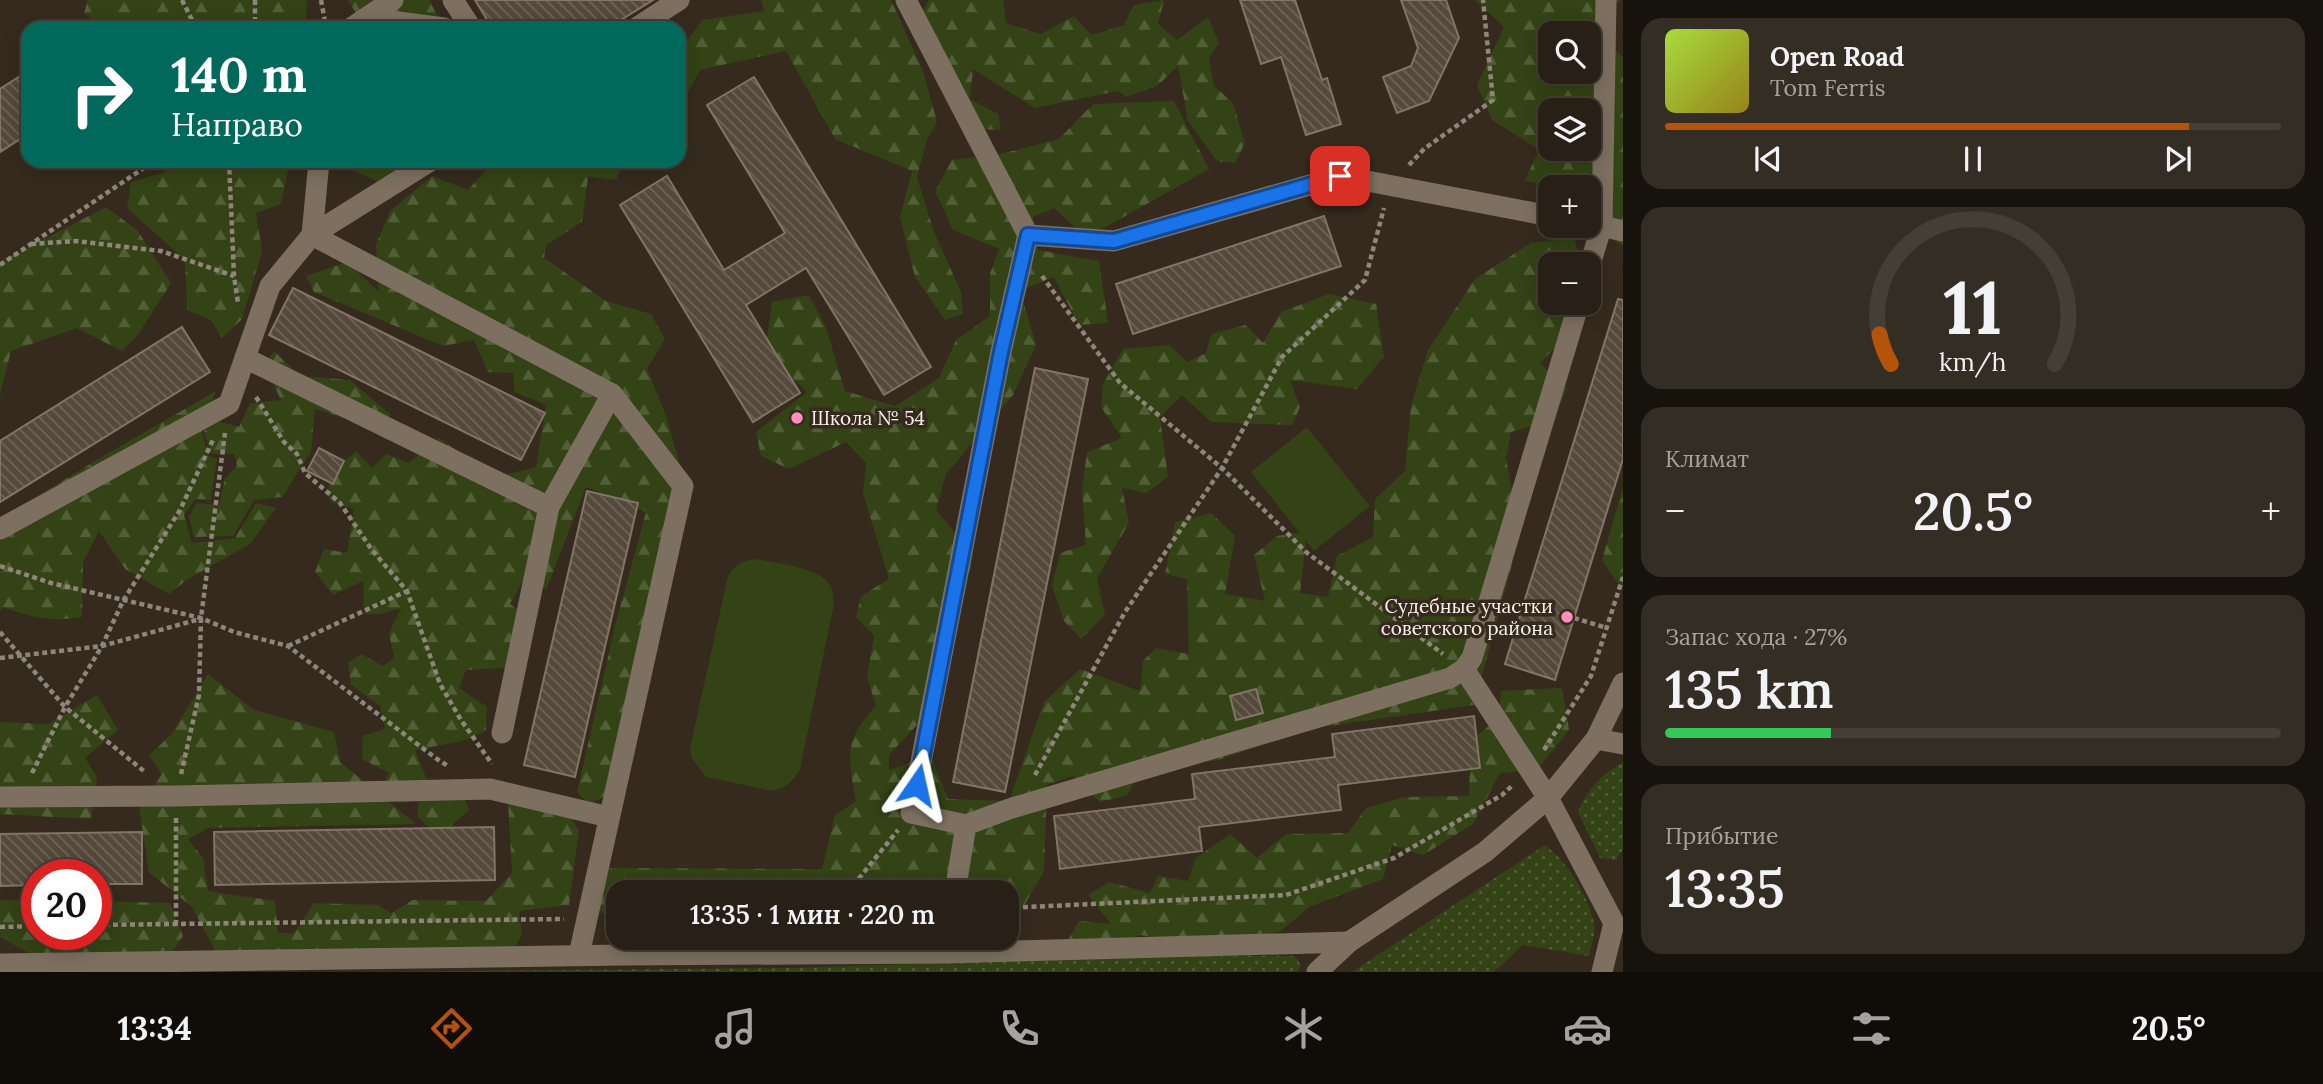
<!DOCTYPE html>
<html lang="ru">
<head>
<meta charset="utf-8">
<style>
  :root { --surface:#282016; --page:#342d23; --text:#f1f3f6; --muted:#a5a3a1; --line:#443e35; --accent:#b45309 }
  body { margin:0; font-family:Lora,serif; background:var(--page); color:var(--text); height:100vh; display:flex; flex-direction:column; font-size:26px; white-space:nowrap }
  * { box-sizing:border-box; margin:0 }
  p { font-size:23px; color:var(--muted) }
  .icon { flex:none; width:38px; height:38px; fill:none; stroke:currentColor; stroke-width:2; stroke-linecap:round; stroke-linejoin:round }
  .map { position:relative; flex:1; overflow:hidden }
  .side { display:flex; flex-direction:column; gap:18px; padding:18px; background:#16120c; width:700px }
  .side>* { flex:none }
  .hud { position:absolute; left:21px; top:21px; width:665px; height:147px; border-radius:21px; box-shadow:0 4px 18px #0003,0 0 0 2px var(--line); background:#00695c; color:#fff; overflow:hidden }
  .controls { position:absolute; left:1538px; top:21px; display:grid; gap:14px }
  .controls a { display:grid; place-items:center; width:63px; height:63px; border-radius:14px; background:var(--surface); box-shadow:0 4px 18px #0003,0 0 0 2px var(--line); font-size:35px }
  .speed { position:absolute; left:21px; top:859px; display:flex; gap:14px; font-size:35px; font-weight:700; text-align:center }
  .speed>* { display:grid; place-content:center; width:91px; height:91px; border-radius:50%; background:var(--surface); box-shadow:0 4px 18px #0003,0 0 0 2px var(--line); line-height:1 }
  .speed .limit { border:10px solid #d22; background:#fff; color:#111 }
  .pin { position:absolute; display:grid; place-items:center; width:60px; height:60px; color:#fff; margin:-30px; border-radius:14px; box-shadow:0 4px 10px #0006 }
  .me { position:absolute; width:77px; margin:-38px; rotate:11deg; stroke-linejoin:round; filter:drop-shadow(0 0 5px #0008) }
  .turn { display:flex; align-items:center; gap:24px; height:147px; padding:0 35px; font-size:32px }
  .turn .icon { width:91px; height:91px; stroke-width:2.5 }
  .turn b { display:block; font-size:49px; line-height:60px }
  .big { font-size:52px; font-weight:600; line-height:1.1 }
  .side .widget { flex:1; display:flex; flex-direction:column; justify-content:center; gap:10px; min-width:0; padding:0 24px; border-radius:21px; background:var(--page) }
  .side .dial { align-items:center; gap:0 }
  .dial svg { height:182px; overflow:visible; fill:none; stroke:var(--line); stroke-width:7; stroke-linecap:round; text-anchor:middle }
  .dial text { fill:var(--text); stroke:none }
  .song { display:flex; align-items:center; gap:21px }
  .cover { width:84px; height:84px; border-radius:10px; background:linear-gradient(135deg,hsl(80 70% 55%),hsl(50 70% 35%)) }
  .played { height:7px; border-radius:4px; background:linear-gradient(90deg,var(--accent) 85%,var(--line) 85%) }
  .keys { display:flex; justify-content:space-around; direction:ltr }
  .heat { display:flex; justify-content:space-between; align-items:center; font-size:38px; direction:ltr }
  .charge { height:10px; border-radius:5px; background:linear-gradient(90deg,#34c759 27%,var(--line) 0) }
  .trip { position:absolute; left:606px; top:880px; width:413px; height:70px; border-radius:21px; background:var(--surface); box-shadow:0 4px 18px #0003,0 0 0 2px var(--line); font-weight:600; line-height:70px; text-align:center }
  .menu { display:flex; height:112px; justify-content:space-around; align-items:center; background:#100d09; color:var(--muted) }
  .menu .icon { width:49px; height:49px }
  .menu .active { color:var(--accent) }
  .menu b { font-size:32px; color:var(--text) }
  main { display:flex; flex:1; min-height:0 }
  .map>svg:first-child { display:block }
  .grass { fill:url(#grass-dots) }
  .forest { fill:url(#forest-firs); fill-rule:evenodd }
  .pitch { fill:#334315 }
  .building { fill:url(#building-back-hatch); stroke:#827566; stroke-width:2 }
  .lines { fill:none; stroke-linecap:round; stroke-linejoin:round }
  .path { stroke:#8f867b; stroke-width:4.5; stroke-dasharray:5 3.5; stroke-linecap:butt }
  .minor { stroke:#7d7061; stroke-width:21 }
  .route-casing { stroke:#114b97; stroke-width:18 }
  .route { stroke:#1a73e8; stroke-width:12 }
  .poi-dot { fill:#ff8ebb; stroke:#352a1d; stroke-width:2.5 }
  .labels { text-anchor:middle; stroke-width:7; stroke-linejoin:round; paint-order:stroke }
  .poi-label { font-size:19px; fill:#faf2ea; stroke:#352a1d; text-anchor:start }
</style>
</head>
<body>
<main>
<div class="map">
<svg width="1623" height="972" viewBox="0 0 1623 972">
  <defs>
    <pattern id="grass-dots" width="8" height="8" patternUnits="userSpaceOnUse" patternTransform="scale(1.75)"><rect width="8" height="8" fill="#334315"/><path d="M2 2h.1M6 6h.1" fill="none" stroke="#515f37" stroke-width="1.8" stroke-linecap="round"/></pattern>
    <pattern id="forest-firs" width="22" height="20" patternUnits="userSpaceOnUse" patternTransform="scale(1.75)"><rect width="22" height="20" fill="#334315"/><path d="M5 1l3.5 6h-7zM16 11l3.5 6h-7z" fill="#515f37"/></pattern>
    <pattern id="building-back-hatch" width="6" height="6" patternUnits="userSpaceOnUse" patternTransform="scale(1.75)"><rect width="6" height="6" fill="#55493b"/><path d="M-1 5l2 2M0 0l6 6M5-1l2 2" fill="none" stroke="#6e6458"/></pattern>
  </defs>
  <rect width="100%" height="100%" fill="#352a1d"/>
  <g class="grass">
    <path d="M1623,762V849L1616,860L1600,858L1578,812C1587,789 1602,774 1623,762Z"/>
    <path d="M1545,845C1568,862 1588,896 1594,923C1596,933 1591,946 1589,956L1523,945L1494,972H1352Z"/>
    <polygon points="1168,955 1295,956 1301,965 1297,972 350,972 792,968"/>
  </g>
  <g class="forest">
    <polygon points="88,0 307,0 306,28 173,28 96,22 84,13"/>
    <polygon points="348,0 429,0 444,28 365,28"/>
    <polygon points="761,0 891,0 923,71 937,122 927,140 917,177 934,232 961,292 963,314 945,320 915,277 900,217 912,171 835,139 786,51 700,70 684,100 679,100 679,52 702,20 764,11"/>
    <polygon points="929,0 1003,0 1006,23 1041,34 1074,16 1091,35 1124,25 1134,5 1164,0 1158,24 1177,40 1208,17 1219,43 1209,58 1214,86 1233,103 1245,143 1235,163 1217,161 1188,121 1178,66 1157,86 1126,97 1118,91 1035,108 973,69 970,99 998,114 1001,130 963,128 916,22"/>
    <path d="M1475,0H1621L1598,17L1596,32L1623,57V246L1612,239L1607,199L1589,197V187L1550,188L1525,180L1539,150L1492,120L1477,85L1504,27ZM1550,33H1589V72H1550ZM1550,110H1589V149H1550Z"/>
    <path d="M1174,101L1209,169L1086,238L1054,208L1033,217L1038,250L1099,261L1108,323L1079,325L1054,277L1020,291L1036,345L1013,395L946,474L936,510L973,555L941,699L889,755V770L931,756L948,799L1009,801L1044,702L1080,669L1140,691L1143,661L1156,648L1189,654L1187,579L1165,574L1175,522L1211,513L1235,536L1225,594L1265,601L1254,555L1277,536L1307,531L1300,593L1328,597L1337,556L1373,537L1375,499L1405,471L1411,405L1428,350L1475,279L1531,243L1574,238L1582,264H1550V303H1589V288L1595,308L1540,363L1567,388L1554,420L1511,432L1506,458L1520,535L1474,705L1315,728L1215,761L1140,765L1128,795L1100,802L1073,776L1047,785L1044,871L1017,918L1006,921V892H618V912L596,913L610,868L822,869L835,815L856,801C848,757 843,741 876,706L867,677L874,636L856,617L861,596L889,579L863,493L866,463L846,442L789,469L761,456L756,432L807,392L765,352L772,302L809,295L826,328L845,391L895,406L939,378L956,340L990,316V274L999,249L953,230L935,191L952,160L1001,154L1059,139L1093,104Z"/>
    <polygon points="168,161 290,161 281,204 256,213 262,251 242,319 222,338 211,320 187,310 185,260 127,208 131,182 165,172"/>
    <polygon points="346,161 423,161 383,184 346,167"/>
    <polygon points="494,161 625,161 616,180 588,177 582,222 546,245 544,258 606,301 651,314 665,339 647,369 666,416 680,465 653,578 651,625 636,648 614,790 589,805 577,792 616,622 646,512 586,487 546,590 529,571 510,604 530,618 519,667 466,670 459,688 487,707 486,731 462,741 415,750 427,780 458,783 469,810 439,837 417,816 419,801 398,803 383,786 389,773 362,759 363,736 385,729 380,706 351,685 348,663 361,654 383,666 394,658 389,633 401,608 380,614 364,614 363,581 333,595 315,572 324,549 347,553 354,509 331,502 328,495 330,474 356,451 372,468 386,454 409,463 439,438 494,477 536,467 546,405 514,392 513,373 488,372 474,340 443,346 314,292 306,276 347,262 379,292 376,245 390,211 432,176 468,190"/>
    <polygon points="106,207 138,231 171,283 137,336 122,351 77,328 11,351 0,395 0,262"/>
    <polygon points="1329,294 1376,304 1384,357 1357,389 1290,380 1300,407 1292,425 1211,422 1182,395 1160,417 1168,477 1146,493 1122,488 1129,523 1097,578 1105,615 1081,639 1064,621 1052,586 1060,553 1086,545 1082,489 1087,452 1122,438 1101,407 1103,384 1123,349 1169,345 1188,362 1206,353 1211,334 1246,325 1263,343 1281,312"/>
    <polygon points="274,351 300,376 350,380 391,415 374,427 315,409 311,452 282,497 254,500 233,536 194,537 189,517 196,503 219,505 225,478 237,466 234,454 211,454 204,431 217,421 239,427 250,403 281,400 264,365"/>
    <path d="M216,391L201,430L209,456L217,458L211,500L196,499L184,515L192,543L235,538L256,503L276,508L250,544L188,579L169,594L125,569L99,531L83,562L82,617C51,622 33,618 3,607L0,611V519L105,455Z"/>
    <polygon points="1623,487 1623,591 1602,560"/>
    <polygon points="208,674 254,710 334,732 340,762 416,824 208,828 188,839 203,858 208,891 275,901 278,933 294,933 314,903 378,905 391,913 413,900 486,901 512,873 508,803 559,797 579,831 569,905 519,911 522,935 505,963 217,954 192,907 149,872 139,807 162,774 149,755 171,735"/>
    <polygon points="1562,688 1569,730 1537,770 1500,773 1473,824 1423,855 1392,845 1383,879 1309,907 1281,931 1236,947 1140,935 1096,952 1068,940 1079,921 1111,924 1088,895 1109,882 1150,893 1158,876 1188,881 1196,858 1230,834 1257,858 1286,834 1348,833 1366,808 1404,797 1469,796 1471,740 1499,718 1501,691"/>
    <polygon points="97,695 118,730 85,758 97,777 91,819 0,814 0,722 48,724"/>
    <polygon points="0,900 37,900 37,934 96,934 96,901 170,903 183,936 169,957 38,958 0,937"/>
  </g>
  <g class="pitch">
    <polygon points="1307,427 1370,506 1314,551 1251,472"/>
    <path d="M757,559C777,564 822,567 831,587C833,592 833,598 834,604L800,769C793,782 787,787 772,791L706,777L692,759L690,748L728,576C735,564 742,561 757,559Z"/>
  </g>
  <g class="building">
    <polygon points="475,0 653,0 608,28 492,28"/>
    <polygon points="1240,0 1295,0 1322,80 1327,78 1341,124 1306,135 1281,57 1261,64"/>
    <polygon points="1401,0 1446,0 1459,38 1429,101 1397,113 1383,77 1411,66 1418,48"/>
    <polygon points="28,71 28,134 0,152 0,89"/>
    <polygon points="754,77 931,367 884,395 806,268 746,305 800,393 753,422 620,205 667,176 724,270 785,233 707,105"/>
    <polygon points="1324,216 1341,266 1133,334 1116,284"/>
    <polygon points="293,288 545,413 521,460 269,335"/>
    <polygon points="1618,299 1623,300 1623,459 1555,680 1505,664"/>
    <polygon points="182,327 210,372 0,502 0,441"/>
    <polygon points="1035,368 1088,379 1005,792 953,782"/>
    <polygon points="319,448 344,461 333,484 307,471"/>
    <polygon points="587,491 638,503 575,777 524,765"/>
    <polygon points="1256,689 1263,713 1236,720 1230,696"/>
    <polygon points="1474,716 1480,768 1338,785 1341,810 1199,827 1202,851 1060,869 1054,816 1195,799 1192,774 1335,757 1332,734"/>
    <polygon points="494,827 495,880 215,885 214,832"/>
    <polygon points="142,832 142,884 96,884 96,875 37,875 37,885 0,886 0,834"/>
  </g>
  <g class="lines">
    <g class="path">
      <polyline points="182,0 196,28"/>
      <polyline points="255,0 255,28"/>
      <polyline points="321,0 326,27"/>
      <polyline points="229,161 234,276 238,303"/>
      <polyline points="1409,165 1424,149 1493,100 1483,0"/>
      <polyline points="31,244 76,241 161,251 234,276"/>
      <polyline points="0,265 154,161"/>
      <polyline points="1042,276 1120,383 1222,468 1306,552 1443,654"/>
      <polyline points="256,397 284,442 297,454 305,473 340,503 372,550 407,591 440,684 461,720 492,764"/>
      <polyline points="0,566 51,583 201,618 234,632 288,646 437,759 448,766"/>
      <polyline points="1574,618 1607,628"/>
      <polyline points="0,632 65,707 145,772"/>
      <polyline points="288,646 407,591"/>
      <polyline points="0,658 102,646 200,619"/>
      <polyline points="1544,750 1591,676 1623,577"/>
      <polyline points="32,773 65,707 102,646 123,601 180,510 213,440"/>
      <polyline points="181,774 199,695 201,618 225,433"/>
      <polyline points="1035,775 1125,612 1222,468 1282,357 1365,280 1384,208"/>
      <polyline points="848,892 898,830"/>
      <polyline points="1006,908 1286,895 1394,858 1502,795 1513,785"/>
      <polyline points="96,925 564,919"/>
      <polyline points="176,925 176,817"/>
      <polyline points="0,927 37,926"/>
    </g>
    <g class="minor">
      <polyline points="453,0 471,28"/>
      <polyline points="906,0 1028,235 1114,241 1341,176 1550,216"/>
      <polyline points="367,18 444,28"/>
      <polyline points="351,28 393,0"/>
      <polyline points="636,28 679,0"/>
      <polyline points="1589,223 1623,231"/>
      <polyline points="312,235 612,394 683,486 579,955"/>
      <polyline points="312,235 319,161"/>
      <polyline points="1589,268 1602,225 1606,0"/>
      <polyline points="245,358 549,507"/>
      <polyline points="0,529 229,404 270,286 312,235 430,161"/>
      <polyline points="1464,669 1548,798 1614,923 1602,972"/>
      <polyline points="502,733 549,507 612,394"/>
      <polyline points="1596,739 1623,744"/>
      <polyline points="0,797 176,796 490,789 609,817"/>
      <polyline points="966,825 911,813 1001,352 1028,235"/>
      <polyline points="955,892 966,825 1009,809 1450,678 1464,669 1472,658 1579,303"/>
      <polyline points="0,964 623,955 945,953 1349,942"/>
      <polyline points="1317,972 1349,942 1485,852 1548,798 1596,739 1623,683"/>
    </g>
  </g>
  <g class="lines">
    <g class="route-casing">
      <polyline id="route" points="917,785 1001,352 1028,235 1114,241 1340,176"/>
    </g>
    <use href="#route" class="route"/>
  </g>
  <g class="poi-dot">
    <circle cx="797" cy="418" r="7"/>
    <circle cx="1567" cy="617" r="7"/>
  </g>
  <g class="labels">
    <g class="poi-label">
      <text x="811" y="425">Школа № 54</text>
      <text x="1553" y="613" text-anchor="end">Судебные участки<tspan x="1553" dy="22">советского района</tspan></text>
    </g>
  </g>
</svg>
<div class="controls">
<a><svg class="icon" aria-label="search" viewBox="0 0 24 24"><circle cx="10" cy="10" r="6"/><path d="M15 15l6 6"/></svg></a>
<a><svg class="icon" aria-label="layers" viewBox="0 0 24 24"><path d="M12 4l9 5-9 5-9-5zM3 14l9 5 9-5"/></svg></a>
<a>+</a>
<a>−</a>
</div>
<div class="speed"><div class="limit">20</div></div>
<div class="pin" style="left:1340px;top:176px;background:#d93025"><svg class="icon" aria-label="arrive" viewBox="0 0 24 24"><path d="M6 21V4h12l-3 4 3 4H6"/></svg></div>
<svg class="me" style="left:917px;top:785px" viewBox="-20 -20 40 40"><path d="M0-17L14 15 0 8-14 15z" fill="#1a73e8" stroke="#fff" stroke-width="4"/></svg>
<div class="trip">13:35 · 1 мин · 220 m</div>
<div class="hud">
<div class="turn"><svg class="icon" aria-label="right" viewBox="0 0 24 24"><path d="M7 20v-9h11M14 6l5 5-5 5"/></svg><div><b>140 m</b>Направо</div></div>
</div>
</div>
<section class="side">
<div class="widget">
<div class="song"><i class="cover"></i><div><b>Open Road</b><p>Tom Ferris</p></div></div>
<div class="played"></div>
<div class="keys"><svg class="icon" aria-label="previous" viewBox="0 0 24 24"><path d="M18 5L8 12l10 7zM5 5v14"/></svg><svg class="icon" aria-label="pause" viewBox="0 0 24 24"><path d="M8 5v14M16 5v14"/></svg><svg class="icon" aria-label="next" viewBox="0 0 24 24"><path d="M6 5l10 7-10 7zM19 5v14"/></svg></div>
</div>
<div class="widget dial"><svg viewBox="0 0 100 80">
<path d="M14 69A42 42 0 1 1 86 69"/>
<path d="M14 69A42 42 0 0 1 9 56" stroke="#b45309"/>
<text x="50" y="56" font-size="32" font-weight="700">11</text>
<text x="50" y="72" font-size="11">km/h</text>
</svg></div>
<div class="widget"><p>Климат</p>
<div class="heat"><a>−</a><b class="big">20.5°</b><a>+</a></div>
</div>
<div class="widget"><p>Запас хода · 27%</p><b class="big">135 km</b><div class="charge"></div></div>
<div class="widget"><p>Прибытие</p><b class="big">13:35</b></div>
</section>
</main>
<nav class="menu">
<b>13:34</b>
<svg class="icon active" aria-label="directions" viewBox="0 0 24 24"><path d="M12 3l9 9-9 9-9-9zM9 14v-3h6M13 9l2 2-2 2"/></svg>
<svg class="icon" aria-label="music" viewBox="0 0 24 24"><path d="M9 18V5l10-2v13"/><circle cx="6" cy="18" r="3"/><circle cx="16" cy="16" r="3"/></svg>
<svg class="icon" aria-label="phone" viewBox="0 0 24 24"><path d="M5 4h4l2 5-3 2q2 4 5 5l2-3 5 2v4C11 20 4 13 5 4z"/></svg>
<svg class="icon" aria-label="climate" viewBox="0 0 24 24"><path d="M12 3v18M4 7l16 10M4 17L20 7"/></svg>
<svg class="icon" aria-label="car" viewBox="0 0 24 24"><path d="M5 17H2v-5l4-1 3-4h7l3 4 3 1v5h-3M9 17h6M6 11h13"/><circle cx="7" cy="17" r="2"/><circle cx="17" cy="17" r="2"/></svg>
<svg class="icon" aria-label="filters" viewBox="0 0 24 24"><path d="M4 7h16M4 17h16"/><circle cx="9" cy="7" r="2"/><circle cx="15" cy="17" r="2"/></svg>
<b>20.5°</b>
</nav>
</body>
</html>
